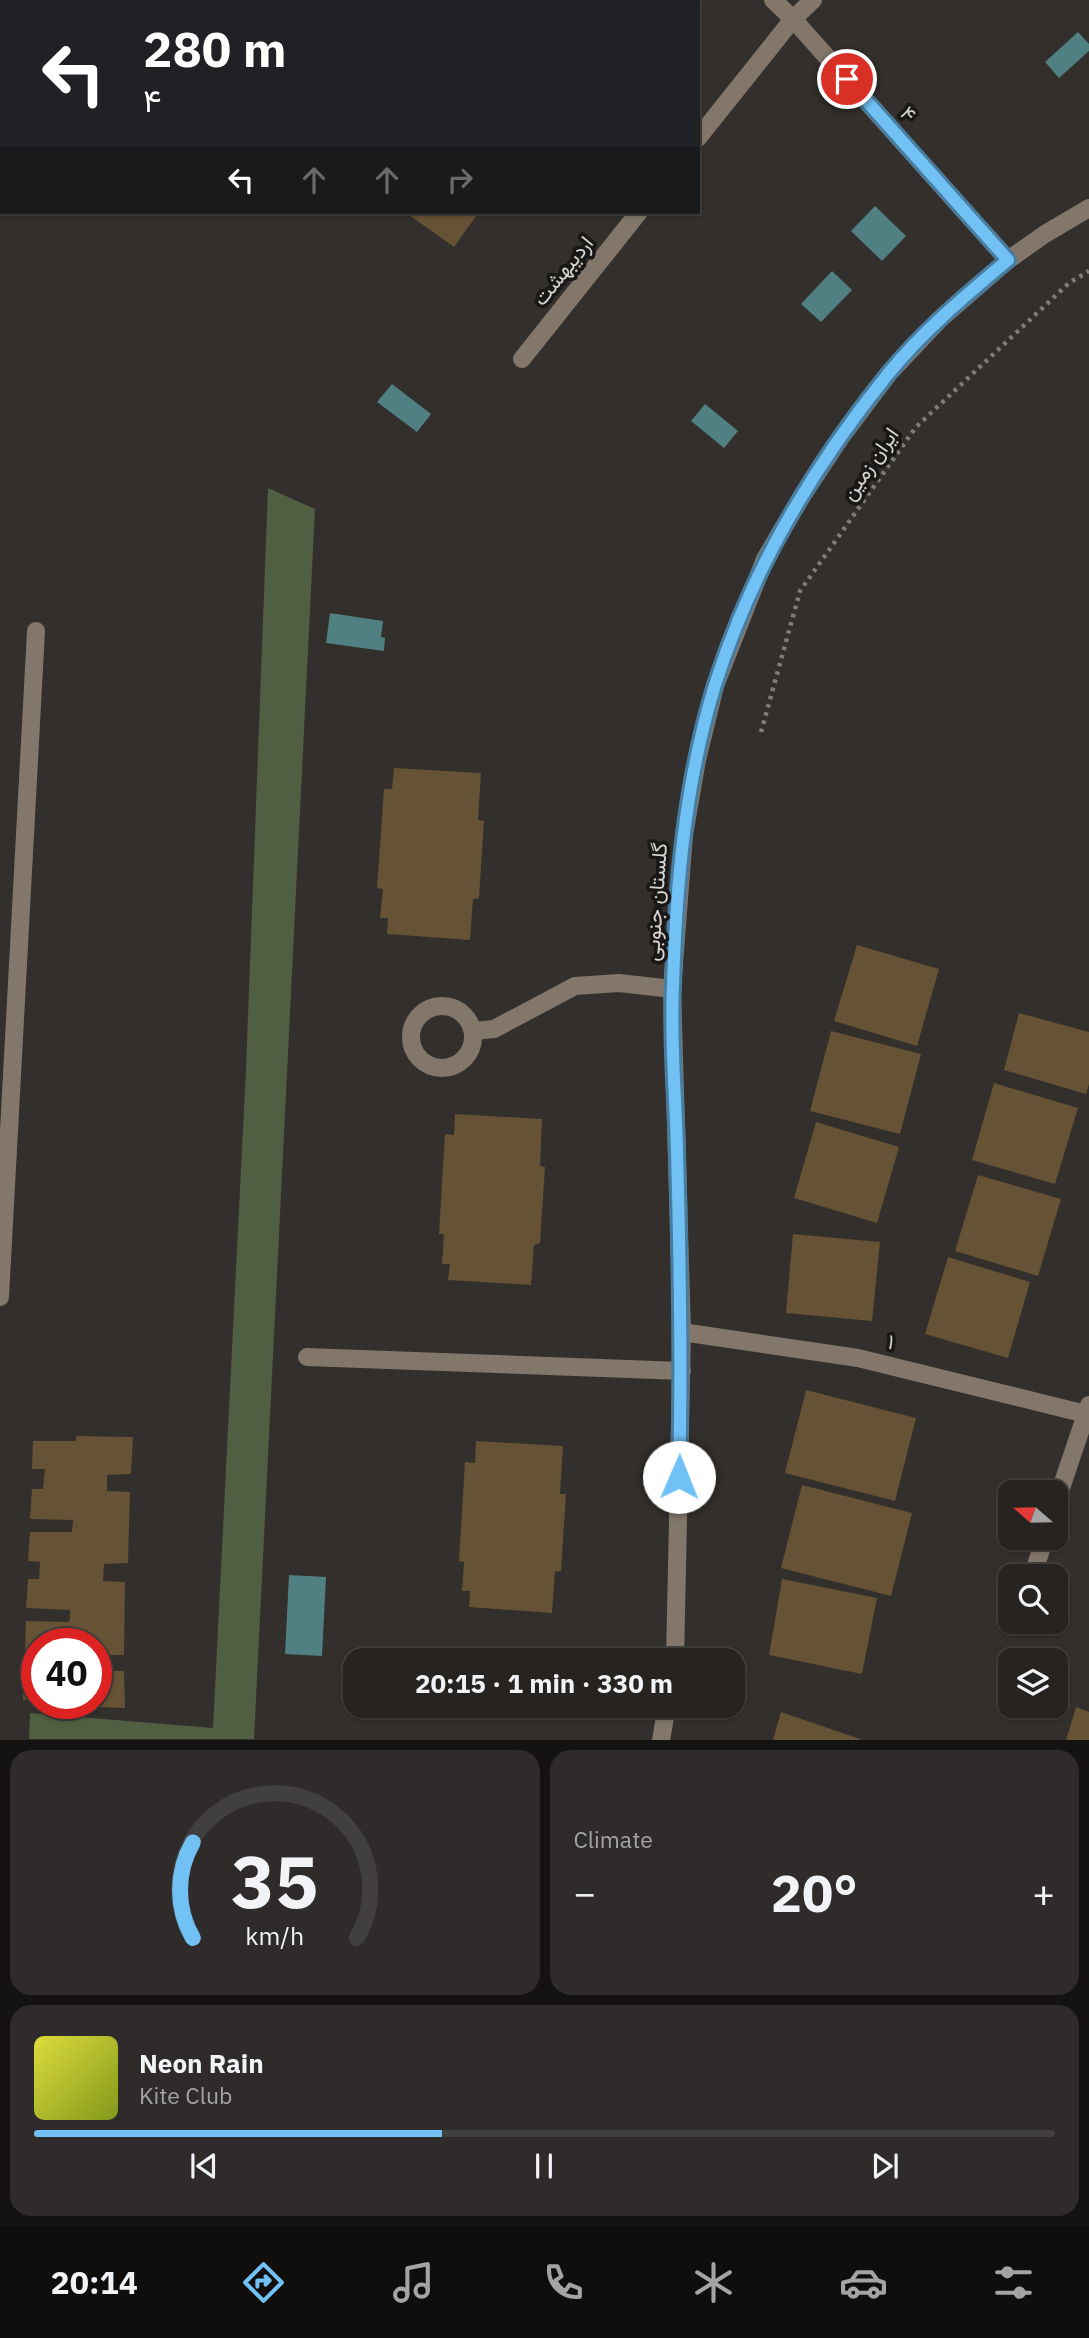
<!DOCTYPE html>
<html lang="en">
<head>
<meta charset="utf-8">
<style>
  :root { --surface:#262321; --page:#2e2b2a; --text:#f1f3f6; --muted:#a4a4a5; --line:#42403f; --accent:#71c1f5 }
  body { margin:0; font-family:"IBM Plex Sans",Vazirmatn,sans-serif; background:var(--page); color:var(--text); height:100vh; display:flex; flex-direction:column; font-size:26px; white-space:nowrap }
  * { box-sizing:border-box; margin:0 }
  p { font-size:23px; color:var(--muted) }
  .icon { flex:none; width:38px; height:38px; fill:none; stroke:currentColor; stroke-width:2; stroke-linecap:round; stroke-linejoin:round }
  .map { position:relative; height:1740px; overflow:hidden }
  .side { display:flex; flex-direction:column; gap:10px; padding:10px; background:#151312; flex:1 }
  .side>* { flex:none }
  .banner { position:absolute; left:0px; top:0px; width:700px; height:214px; box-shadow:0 2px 5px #0004,0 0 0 2px var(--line); background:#202124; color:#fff; overflow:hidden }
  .needle { width:46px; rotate:290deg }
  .buttons { position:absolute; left:998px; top:1480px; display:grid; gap:14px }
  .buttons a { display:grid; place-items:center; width:70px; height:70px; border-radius:14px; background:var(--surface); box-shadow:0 2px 5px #0004,0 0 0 2px var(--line); font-size:35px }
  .speed { position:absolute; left:21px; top:1628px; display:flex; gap:14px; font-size:35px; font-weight:700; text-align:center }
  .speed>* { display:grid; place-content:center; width:91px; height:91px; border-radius:50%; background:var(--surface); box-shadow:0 2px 5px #0004,0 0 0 2px var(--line); line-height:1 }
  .speed .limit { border:10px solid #d22; background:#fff; color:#111 }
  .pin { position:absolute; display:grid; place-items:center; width:60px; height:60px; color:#fff; margin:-30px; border:4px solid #fff; border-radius:50%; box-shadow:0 2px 7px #0007 }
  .me { position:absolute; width:77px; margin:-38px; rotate:1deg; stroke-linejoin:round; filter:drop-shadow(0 0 5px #0008) }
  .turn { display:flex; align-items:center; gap:24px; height:147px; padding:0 28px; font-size:32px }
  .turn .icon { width:91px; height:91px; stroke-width:2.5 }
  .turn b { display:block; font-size:49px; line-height:60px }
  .lanes { display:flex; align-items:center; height:66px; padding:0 28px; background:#0003; justify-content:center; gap:35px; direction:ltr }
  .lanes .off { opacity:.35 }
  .big { font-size:52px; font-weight:700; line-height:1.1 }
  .side .widget { flex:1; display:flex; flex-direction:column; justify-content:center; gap:10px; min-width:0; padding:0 24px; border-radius:21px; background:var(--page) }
  .side .dial { align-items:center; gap:0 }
  .dial svg { height:182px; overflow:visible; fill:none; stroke:var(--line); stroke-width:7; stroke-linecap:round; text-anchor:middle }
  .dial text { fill:var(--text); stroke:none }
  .song { display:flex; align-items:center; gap:21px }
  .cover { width:84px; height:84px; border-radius:10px; background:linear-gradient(135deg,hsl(60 70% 55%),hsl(70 70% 35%)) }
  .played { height:7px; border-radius:4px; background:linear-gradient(90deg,var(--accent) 40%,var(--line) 40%) }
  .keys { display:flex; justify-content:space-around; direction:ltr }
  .heat { display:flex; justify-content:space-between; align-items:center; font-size:38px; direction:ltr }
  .side .tiles { flex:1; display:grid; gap:10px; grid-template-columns:1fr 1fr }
  .widget:last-child { grid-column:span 2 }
  .trip { position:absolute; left:343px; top:1648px; width:402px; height:70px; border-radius:21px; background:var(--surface); box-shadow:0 2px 5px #0004,0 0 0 2px var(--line); font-weight:700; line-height:70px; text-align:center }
  .dock { display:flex; height:112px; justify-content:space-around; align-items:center; background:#0f0e0d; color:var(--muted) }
  .dock .icon { width:49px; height:49px }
  .dock .selected { color:var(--accent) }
  .dock b { font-size:32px; color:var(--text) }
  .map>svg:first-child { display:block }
  .green { fill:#505f41 }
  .water { fill:#518083 }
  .building { fill:#665234 }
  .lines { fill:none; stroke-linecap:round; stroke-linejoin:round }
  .path { stroke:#7f7d7a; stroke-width:4.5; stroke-dasharray:3.5 5; stroke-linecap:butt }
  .minor { stroke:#82776a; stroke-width:18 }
  .route-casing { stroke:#497d9f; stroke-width:18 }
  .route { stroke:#71c1f5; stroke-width:12 }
  .labels { text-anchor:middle; stroke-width:7; stroke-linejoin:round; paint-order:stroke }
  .street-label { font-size:21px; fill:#d6d5d2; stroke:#191816 }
</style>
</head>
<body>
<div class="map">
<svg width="1089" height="1740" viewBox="0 0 1089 1740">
  <rect width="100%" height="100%" fill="#322f2c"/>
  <polygon class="green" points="268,488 315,509 254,1739 29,1739 30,1713 213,1728 246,1069"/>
  <g class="water">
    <polygon points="1078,32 1089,44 1089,51 1059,78 1045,62"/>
    <polygon points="875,206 906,236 882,261 851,231"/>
    <polygon points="832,271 852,290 821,322 801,304"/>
    <polygon points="392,384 431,414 417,432 377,402"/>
    <polygon points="705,404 738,431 724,448 691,421"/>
    <polygon points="330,613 383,621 381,637 385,638 384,651 326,643"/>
    <polygon points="289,1575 326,1577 322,1656 285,1654"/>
  </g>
  <g class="building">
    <polygon points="405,212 479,212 454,247"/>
    <polygon points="394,768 481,773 478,820 484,821 479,898 473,899 470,940 387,934 388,918 380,918 383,889 377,888 384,789 392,789"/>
    <polygon points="857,945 939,969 917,1046 834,1021"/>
    <polygon points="1019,1013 1089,1032 1089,1084 1086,1094 1004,1070"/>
    <polygon points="831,1031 921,1054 900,1134 810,1111"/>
    <polygon points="994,1083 1078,1108 1055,1184 972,1160"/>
    <polygon points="455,1114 542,1119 540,1166 545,1167 540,1243 534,1245 531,1285 448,1280 450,1264 442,1264 444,1234 439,1234 445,1134 454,1135"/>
    <polygon points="816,1122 899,1147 877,1223 794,1198"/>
    <polygon points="978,1175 1061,1199 1038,1276 955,1251"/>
    <polygon points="793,1234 880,1242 872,1321 786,1313"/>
    <polygon points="948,1257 1030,1282 1008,1358 925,1334"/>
    <polygon points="806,1390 916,1418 895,1501 785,1473"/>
    <polygon points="76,1436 133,1437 131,1474 107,1475 107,1491 130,1492 128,1563 104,1564 103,1581 125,1582 124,1655 101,1655 101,1671 124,1671 125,1708 66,1706 66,1703 96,1703 96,1643 37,1643 37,1651 25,1651 26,1621 69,1622 70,1617 70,1610 26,1608 28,1579 39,1579 40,1562 28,1561 30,1532 72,1532 73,1520 30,1519 32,1489 43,1489 45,1469 32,1469 33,1441 76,1441"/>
    <polygon points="476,1441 563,1446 560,1494 566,1494 561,1571 555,1572 552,1613 469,1607 470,1591 462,1591 464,1562 459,1561 465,1462 475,1463"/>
    <polygon points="802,1485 912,1513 891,1596 781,1568"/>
    <polygon points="782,1579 877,1598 862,1674 769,1655"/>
    <polygon points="24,1667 37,1668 37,1700 23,1700"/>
    <polygon points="1076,1707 1089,1712 1089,1740 1066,1740"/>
    <polygon points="781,1712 860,1739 860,1740 773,1740"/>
  </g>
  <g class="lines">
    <polyline class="path" points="761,732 800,591 916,427 1069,283 1089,271"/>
    <g class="minor">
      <polyline points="773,0 793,19 1008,260"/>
      <polyline points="204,2 205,0"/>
      <polyline points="698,138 793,19 813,0"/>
      <polyline points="522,359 639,212"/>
      <circle cx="442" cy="1037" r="31"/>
      <polyline points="473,1031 494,1029 575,986 619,983 672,989"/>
      <polyline points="0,1297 36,631"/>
      <polyline points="682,1332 858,1358 1086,1414"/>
      <polyline points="307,1357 682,1371"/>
      <polyline points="1055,1506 1089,1405"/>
      <polyline points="1032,1577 1045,1538"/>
      <polyline points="675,1661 682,1332 672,989 684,835 697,760 715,686 765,559 802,496 841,437 889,373 939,320 1008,260 1045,234 1089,208"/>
      <polyline points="661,1740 667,1706"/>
    </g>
  </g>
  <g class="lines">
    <g class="route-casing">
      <path id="route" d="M679,1477C682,1368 680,1261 677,1152C676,1097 670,1041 673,986C676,886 685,782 715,685C751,571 813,467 888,374C923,331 966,295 1008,260L847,79"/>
    </g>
    <use href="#route" class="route"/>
  </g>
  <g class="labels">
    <g class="street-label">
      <text transform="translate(908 114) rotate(48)" y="7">۴</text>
      <text transform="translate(563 271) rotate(-51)" y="7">اردیبهشت</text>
      <text transform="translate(870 464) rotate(-55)" y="7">ایران زمین</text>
      <text transform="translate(656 902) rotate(-86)" y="7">گلستان جنوبی</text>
      <text transform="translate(891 1342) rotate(12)" y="7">۱</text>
    </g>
  </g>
</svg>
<div class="buttons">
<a><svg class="needle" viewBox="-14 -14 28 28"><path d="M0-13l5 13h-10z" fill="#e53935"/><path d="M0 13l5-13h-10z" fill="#a4a4a5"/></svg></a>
<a><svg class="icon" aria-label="search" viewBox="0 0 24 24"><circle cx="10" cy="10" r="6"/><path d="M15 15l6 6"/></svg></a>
<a><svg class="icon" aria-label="layers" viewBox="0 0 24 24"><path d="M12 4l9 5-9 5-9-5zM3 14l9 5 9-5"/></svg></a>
</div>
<div class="speed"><div class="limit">40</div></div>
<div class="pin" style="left:847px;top:79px;background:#d93025"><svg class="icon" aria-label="arrive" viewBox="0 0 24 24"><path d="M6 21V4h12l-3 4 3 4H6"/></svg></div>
<svg class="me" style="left:679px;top:1477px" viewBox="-20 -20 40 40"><circle r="19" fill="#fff"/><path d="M0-13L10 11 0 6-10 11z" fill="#71c1f5"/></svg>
<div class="trip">20:15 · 1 min · 330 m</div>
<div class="banner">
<div class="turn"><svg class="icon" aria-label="left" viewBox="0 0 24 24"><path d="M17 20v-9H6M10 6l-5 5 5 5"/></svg><div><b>280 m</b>۴</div></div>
<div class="lanes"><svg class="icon" aria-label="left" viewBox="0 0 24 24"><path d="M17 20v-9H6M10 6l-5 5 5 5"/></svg><svg class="icon off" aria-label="ahead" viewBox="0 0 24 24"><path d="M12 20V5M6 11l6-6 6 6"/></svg><svg class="icon off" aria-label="ahead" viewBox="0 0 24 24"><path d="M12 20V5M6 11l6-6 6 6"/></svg><svg class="icon off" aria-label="right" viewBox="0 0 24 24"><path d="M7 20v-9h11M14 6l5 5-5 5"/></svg></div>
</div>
</div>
<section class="side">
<div class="tiles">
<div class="widget dial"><svg viewBox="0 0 100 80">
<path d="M14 69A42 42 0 1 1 86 69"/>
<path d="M14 69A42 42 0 0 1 14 27" stroke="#71c1f5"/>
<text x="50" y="56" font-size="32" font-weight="700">35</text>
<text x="50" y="72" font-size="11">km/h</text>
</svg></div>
<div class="widget"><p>Climate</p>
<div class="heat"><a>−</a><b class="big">20°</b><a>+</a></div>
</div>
<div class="widget">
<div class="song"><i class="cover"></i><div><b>Neon Rain</b><p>Kite Club</p></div></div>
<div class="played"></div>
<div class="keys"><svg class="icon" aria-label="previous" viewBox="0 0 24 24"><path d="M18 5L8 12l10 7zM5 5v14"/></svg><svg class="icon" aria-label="pause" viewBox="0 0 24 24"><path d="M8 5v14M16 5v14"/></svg><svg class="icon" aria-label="next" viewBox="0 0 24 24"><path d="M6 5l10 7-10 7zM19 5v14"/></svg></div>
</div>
</div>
</section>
<nav class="dock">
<b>20:14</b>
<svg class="icon selected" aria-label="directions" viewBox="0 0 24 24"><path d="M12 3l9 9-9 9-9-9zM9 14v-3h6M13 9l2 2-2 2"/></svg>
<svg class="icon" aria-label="music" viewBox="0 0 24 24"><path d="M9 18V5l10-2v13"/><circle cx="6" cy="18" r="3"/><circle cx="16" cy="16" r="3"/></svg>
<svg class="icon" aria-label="phone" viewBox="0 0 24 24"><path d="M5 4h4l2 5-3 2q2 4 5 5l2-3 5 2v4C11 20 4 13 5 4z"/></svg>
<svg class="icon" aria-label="climate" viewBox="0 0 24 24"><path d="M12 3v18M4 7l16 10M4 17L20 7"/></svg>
<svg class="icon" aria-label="car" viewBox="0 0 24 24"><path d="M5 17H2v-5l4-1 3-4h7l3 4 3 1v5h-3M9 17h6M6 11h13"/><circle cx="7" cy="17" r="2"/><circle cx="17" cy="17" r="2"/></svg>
<svg class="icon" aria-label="filters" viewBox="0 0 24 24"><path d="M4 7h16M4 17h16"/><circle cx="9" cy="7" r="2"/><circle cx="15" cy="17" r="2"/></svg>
</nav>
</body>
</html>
